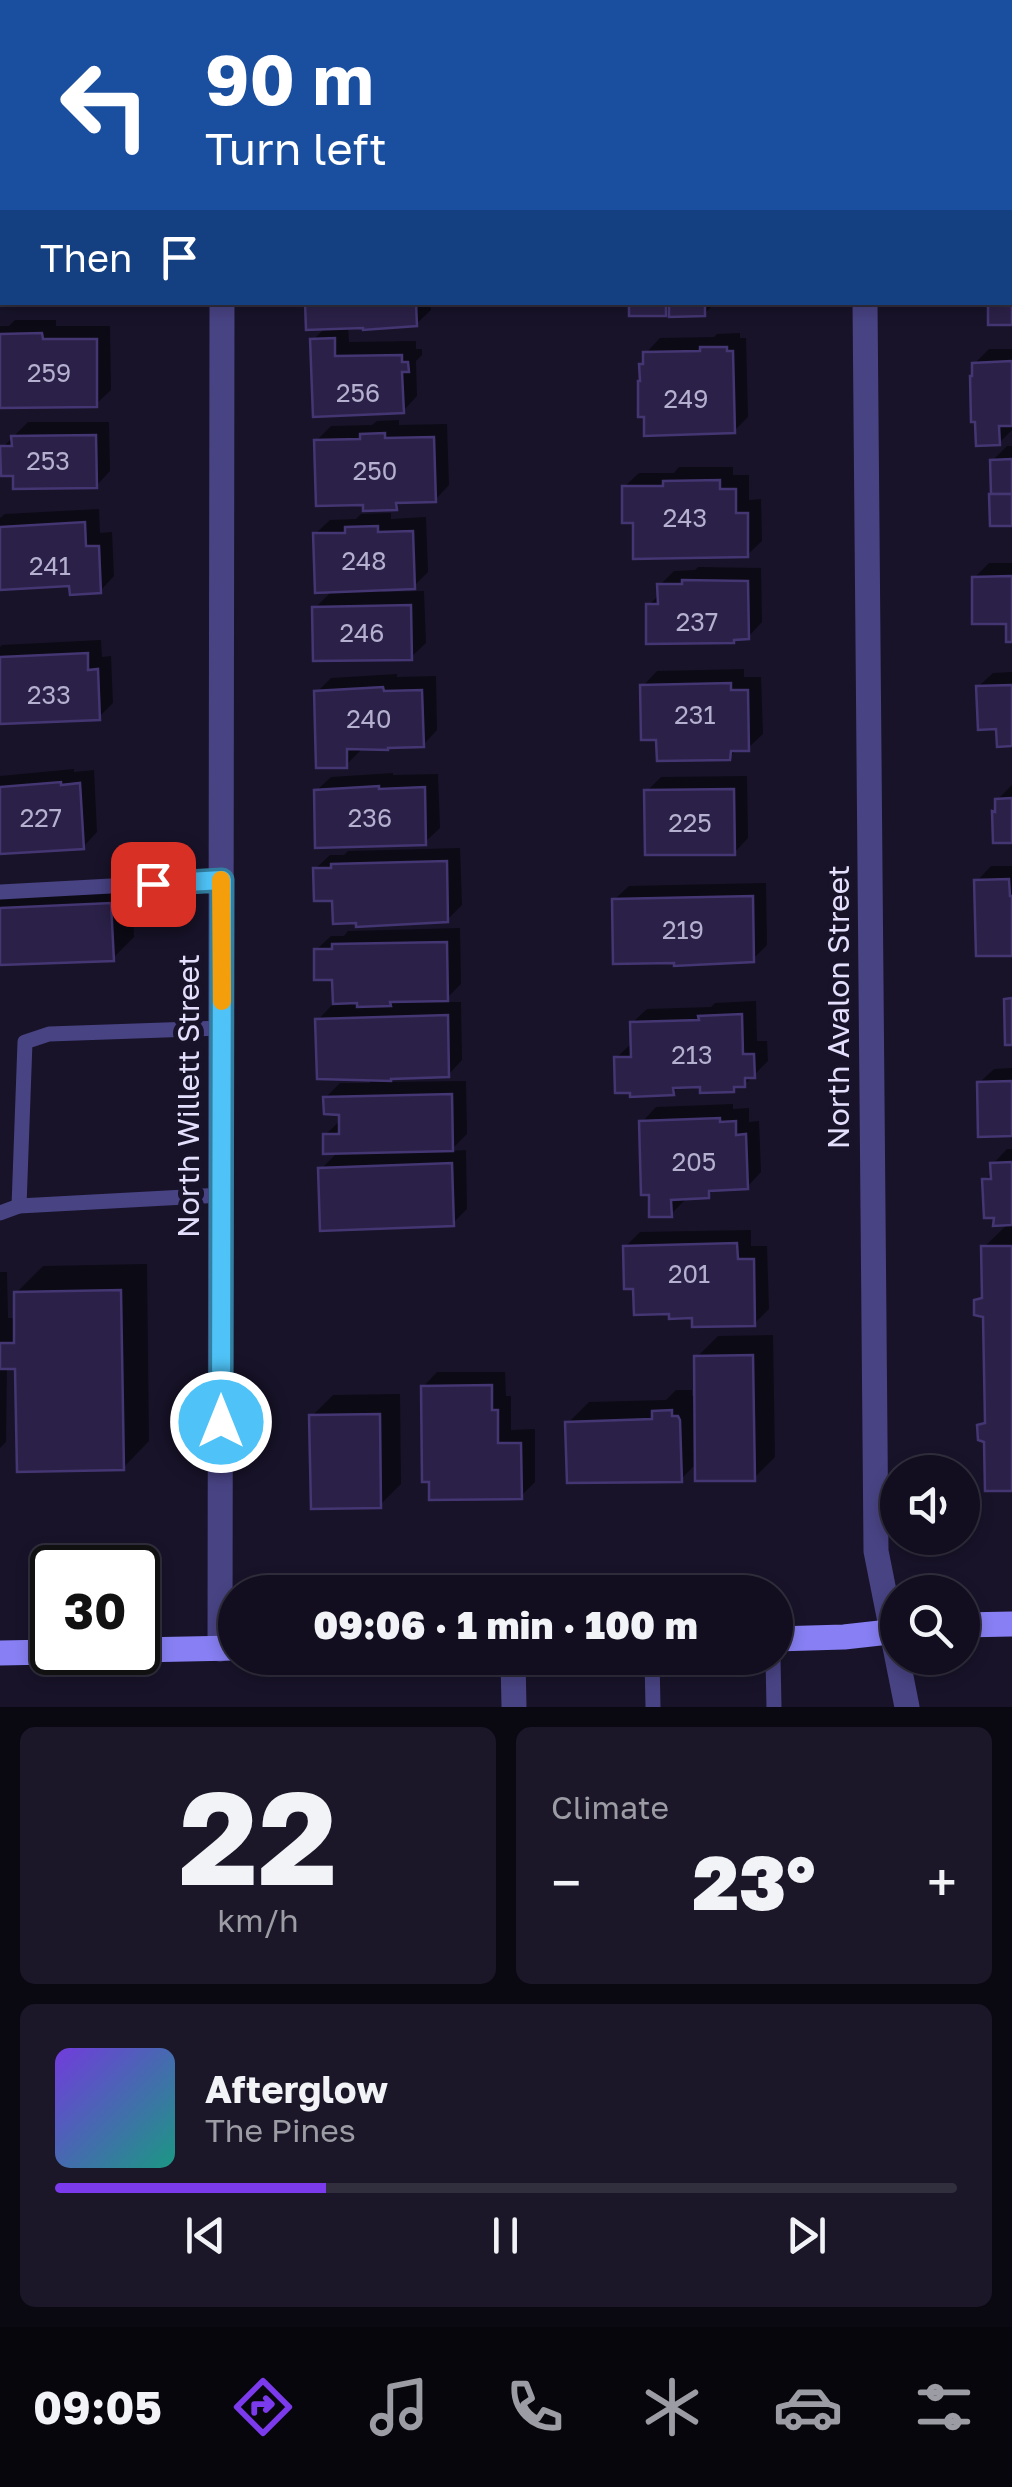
<!DOCTYPE html>
<html lang="en">
<head>
<meta charset="utf-8">
<style>
  :root { --surface:#120e1f; --page:#1b1728; --text:#f1f3f6; --muted:#9c9ca4; --line:#312e3d; --accent:#7c3aed }
  body { margin:0; font-family:"Golos Text",sans-serif; background:var(--page); color:var(--text); height:100vh; display:flex; flex-direction:column; font-size:38px; white-space:nowrap }
  * { box-sizing:border-box; margin:0 }
  p { font-size:32px; color:var(--muted) }
  .icon { flex:none; width:55px; height:55px; fill:none; stroke:currentColor; stroke-width:2; stroke-linecap:round; stroke-linejoin:round }
  .map { position:relative; height:1707px; overflow:hidden }
  .panel { display:flex; flex-direction:column; gap:20px; padding:20px; background:#0a0811; flex:1 }
  .panel>* { flex:none }
  .top-card { position:absolute; left:0px; top:0px; width:1012px; height:305px; box-shadow:0 5px 15px #0003,0 0 0 2px var(--line); background:#1a4fa0; color:#fff; overflow:hidden }
  .controls { position:absolute; left:880px; top:1455px; display:grid; gap:20px }
  .controls a { display:grid; place-items:center; width:100px; height:100px; border-radius:50%; background:var(--surface); box-shadow:0 5px 15px #0003,0 0 0 2px var(--line); font-size:50px }
  .speed { position:absolute; left:30px; top:1545px; display:flex; gap:20px; font-size:50px; font-weight:700; text-align:center }
  .speed>* { display:grid; place-content:center; width:130px; height:130px; border-radius:50%; background:var(--surface); box-shadow:0 5px 15px #0003,0 0 0 2px var(--line); line-height:1 }
  .speed .limit { border:5px solid #111; border-radius:15px; background:#fff; color:#111 }
  .pin { position:absolute; display:grid; place-items:center; width:85px; height:85px; color:#fff; margin:-42px; border-radius:20px; box-shadow:0 5px 15px #0006 }
  .me { position:absolute; width:110px; margin:-55px; rotate:0deg; stroke-linejoin:round; filter:drop-shadow(0 0 8px #0008) }
  .turn { display:flex; align-items:center; gap:35px; height:210px; padding:0 40px; font-size:45px }
  .turn .icon { width:130px; height:130px; stroke-width:2.5 }
  .turn b { display:block; font-size:70px; line-height:85px }
  .then { display:flex; align-items:center; height:95px; padding:0 40px; background:#0003; gap:20px; font-size:38px }
  .big { font-size:75px; font-weight:800; line-height:1.1 }
  .panel .widget { flex:1; display:flex; flex-direction:column; justify-content:center; gap:15px; min-width:0; padding:0 35px; border-radius:15px; background:var(--page) }
  .panel .dial { align-items:center; gap:0 }
  .dial b { font-size:130px; line-height:1 }
  .song { display:flex; align-items:center; gap:30px }
  .cover { width:120px; height:120px; border-radius:15px; background:linear-gradient(135deg,hsl(260 70% 55%),hsl(170 70% 35%)) }
  .played { height:10px; border-radius:5px; background:linear-gradient(90deg,var(--accent) 30%,var(--line) 30%) }
  .keys { display:flex; justify-content:space-around; direction:ltr }
  .heat { display:flex; justify-content:space-between; align-items:center; font-size:55px; direction:ltr }
  .panel .tiles { flex:1; display:grid; gap:20px; grid-template-columns:1fr 1fr }
  .widget:last-child { grid-column:span 2 }
  .trip { position:absolute; left:218px; top:1575px; width:575px; height:100px; border-radius:50px; background:var(--surface); box-shadow:0 5px 15px #0003,0 0 0 2px var(--line); font-weight:800; line-height:100px; text-align:center }
  .tabs { display:flex; height:160px; justify-content:space-around; align-items:center; background:#07060c; color:var(--muted) }
  .tabs .icon { width:70px; height:70px }
  .tabs .on { color:var(--accent) }
  .tabs b { font-size:45px; color:var(--text) }
  .map>svg:first-child { display:block }
  .shadow { fill:#0007 }
  .building { fill:#2b2148; stroke:#443672; stroke-width:2.5 }
  .lines { fill:none; stroke-linecap:round; stroke-linejoin:round }
  .lane { stroke:#484383; stroke-width:15 }
  .street { stroke:#484383; stroke-width:25 }
  .secondary { stroke:#877ff3; stroke-width:25 }
  .route-casing { stroke:#337fa1; stroke-width:25 }
  .route { stroke:#4fc3f7; stroke-width:18 }
  .slow { stroke:#f59e0b; stroke-width:18 }
  .labels { text-anchor:middle; stroke-width:10; stroke-linejoin:round; paint-order:stroke }
  .number-label { font-size:25px; fill:#b5b0cf }
  .street-label { font-size:30px; fill:#e3dffc; stroke:#181329 }
</style>
</head>
<body>
<div class="map">
<svg width="1012" height="1707" viewBox="0 0 1012 1707">
  <rect width="100%" height="100%" fill="#181329"/>
  <g class="shadow">
    <polygon points="0,0 115,0 115,2 2,2 2,64 0,64"/>
    <rect x="321" y="0" width="102" height="2"/>
    <polygon points="627,0 742,0 740,2 627,2"/>
    <polygon points="985,0 1012,0 1012,132 1010,132 1010,2 985,2"/>
    <rect x="0" y="82" width="2" height="70"/>
    <polygon points="1010,155 1012,155 1012,322 1010,302"/>
    <rect x="0" y="181" width="2" height="91"/>
    <polygon points="307,302 430,302 431,310 416,324 348,326 349,342 416,341 416,349 422,349 422,355 416,361 417,396 403,411 313,340 326,327"/>
    <polygon points="631,302 715,303 704,314 672,306 665,313"/>
    <polygon points="15,320 56,320 56,326 110,326 111,390 96,404 0,405 0,326 9,326"/>
    <polygon points="740,333 740,338 746,338 748,417 734,431 646,361 646,353 660,338 714,337 717,334"/>
    <polygon points="989,349 1012,349 1012,430 999,443 974,364"/>
    <polygon points="399,420 399,425 447,424 449,485 435,500 402,501 396,507 316,441 331,426 372,425 377,421"/>
    <polygon points="28,422 109,422 110,471 96,486 16,474 3,447"/>
    <polygon points="1007,446 1012,446 1012,523 992,461"/>
    <polygon points="679,467 733,467 733,475 749,475 749,500 761,499 762,541 747,555 635,520 624,487 639,473 674,473"/>
    <polygon points="99,509 100,533 112,532 114,576 100,591 72,583 0,587 0,518 5,514"/>
    <polygon points="391,513 391,519 426,517 428,572 414,586 382,588 383,592 424,591 426,643 411,657 315,608 334,589 315,534 330,520 356,519 361,514"/>
    <polygon points="989,563 1012,563 1012,639 1008,621 974,578"/>
    <polygon points="698,567 761,568 762,622 748,637 649,605 660,594 660,585 674,571 695,570"/>
    <polygon points="101,640 102,657 111,656 113,703 99,717 0,722 0,647 2,645"/>
    <polygon points="744,669 744,677 761,677 763,734 748,748 738,749 729,757 659,737 643,686 657,671"/>
    <polygon points="1012,672 1012,743 999,726 978,687 993,673"/>
    <polygon points="397,674 397,677 436,676 437,730 423,745 360,747 360,751 346,765 317,692 331,678"/>
    <polygon points="74,769 74,772 94,770 97,832 83,847 0,852 0,776"/>
    <polygon points="393,773 393,775 438,774 440,828 425,842 316,791 331,777"/>
    <polygon points="747,776 748,838 734,853 647,791 661,777"/>
    <polygon points="1012,785 1012,840 994,812 998,809 997,800"/>
    <polygon points="460,848 462,905 447,920 334,898 315,869 330,855 344,855 348,851"/>
    <polygon points="991,866 1012,866 1012,953 977,881"/>
    <polygon points="132,883 134,937 113,958 0,963 0,888"/>
    <polygon points="766,883 767,945 753,959 614,900 629,886"/>
    <polygon points="460,928 461,984 443,1002 461,1002 462,1060 448,1075 393,1076 386,1082 466,1081 467,1134 450,1151 466,1150 467,1209 453,1223 321,1169 339,1151 325,1135 340,1121 341,1112 325,1098 340,1083 370,1083 370,1078 318,1020 332,1005 335,1005 334,978 316,950 331,936 344,936 348,931"/>
    <polygon points="756,1001 757,1041 767,1041 768,1061 744,1085 739,1085 733,1090 703,1084 681,1085 673,1093 616,1058 631,1044 632,1023 647,1009 711,1007 715,1003"/>
    <polygon points="1012,1068 1012,1134 979,1083 994,1069"/>
    <polygon points="733,1104 733,1109 749,1108 749,1122 759,1121 761,1172 747,1187 716,1188 708,1196 685,1197 685,1200 671,1214 642,1122 656,1107"/>
    <polygon points="1007,1149 1012,1149 1012,1488 980,1426 987,1419 983,1312 977,1302 985,1294 984,1247 1009,1223 985,1180 993,1172 993,1164"/>
    <polygon points="751,1230 751,1246 767,1246 769,1309 754,1324 671,1312 636,1287 625,1247 640,1232"/>
    <polygon points="147,1264 149,1441 123,1468 18,1366 7,1366 6,1442 0,1448 0,1272 7,1272 8,1318 16,1318 16,1293 43,1266"/>
    <polygon points="773,1335 775,1457 754,1478 698,1462 681,1479 568,1423 589,1402 666,1400 676,1390 692,1390 692,1396 697,1396 697,1357 718,1336"/>
    <polygon points="437,1372 505,1372 506,1396 511,1396 511,1430 535,1429 535,1482 521,1496 423,1387"/>
    <polygon points="400,1394 401,1484 380,1505 312,1416 333,1395"/>
  </g>
  <g class="building">
    <rect x="624" y="0" width="106" height="2"/>
    <polygon points="1010,257 1012,257 1012,325 988,325 988,302 1010,302"/>
    <polygon points="305,302 416,302 417,326 363,330 363,328 306,330"/>
    <polygon points="629,302 733,302 733,305 705,305 705,316 669,317 669,304 666,305 666,316 629,316"/>
    <polygon points="42,333 43,339 97,339 97,407 0,408 0,334"/>
    <polygon points="335,338 335,356 402,355 402,362 408,362 409,372 402,372 404,413 313,417 310,339"/>
    <polygon points="700,347 727,347 727,351 733,351 735,433 644,436 644,417 638,417 638,381 640,381 639,364 643,364 643,352 700,351"/>
    <polygon points="1012,361 1012,426 999,426 1000,445 976,446 975,422 971,422 970,376 972,376 972,363"/>
    <polygon points="385,433 385,438 434,437 436,502 396,503 397,510 363,511 363,505 316,506 314,440 360,439 360,434"/>
    <polygon points="96,435 97,488 13,489 13,476 1,476 0,446 12,446 11,436"/>
    <polygon points="1012,459 1012,494 991,494 990,460"/>
    <polygon points="720,480 720,489 736,489 736,513 748,513 748,557 633,559 633,523 622,523 622,486 663,486 663,481"/>
    <polygon points="989,494 1012,494 1012,526 990,526"/>
    <polygon points="85,522 86,546 99,546 101,593 70,595 69,586 0,590 0,527"/>
    <polygon points="378,526 378,532 413,531 415,589 315,593 313,533 345,533 345,527"/>
    <polygon points="1012,576 1012,642 1006,642 1006,624 972,624 972,577"/>
    <polygon points="682,580 748,581 749,639 734,640 734,643 646,644 646,604 658,604 657,584 682,584"/>
    <polygon points="411,605 412,660 313,661 312,607"/>
    <polygon points="88,653 88,670 98,669 100,720 0,724 0,657"/>
    <polygon points="731,683 731,690 748,690 749,751 731,751 730,760 657,761 656,740 641,740 640,685"/>
    <polygon points="1012,685 1012,746 997,747 996,729 978,730 976,686"/>
    <polygon points="383,687 384,691 422,690 424,747 388,748 388,750 347,749 347,768 316,768 314,691"/>
    <polygon points="61,782 61,785 80,783 84,849 0,854 0,787"/>
    <polygon points="379,786 379,789 425,787 426,845 315,848 314,790"/>
    <polygon points="734,789 735,855 645,855 644,790"/>
    <polygon points="1012,798 1012,843 993,843 992,811 995,812 995,799"/>
    <polygon points="447,861 448,922 356,927 356,923 333,924 332,901 314,901 313,868 331,868 331,864"/>
    <polygon points="1009,879 1010,896 1012,896 1012,956 976,956 974,880"/>
    <polygon points="753,896 754,962 674,966 674,963 613,964 612,899"/>
    <polygon points="111,903 114,961 0,965 0,908"/>
    <polygon points="447,942 448,1001 390,1002 391,1006 357,1007 357,1003 333,1004 332,980 314,980 314,949 332,949 332,944"/>
    <polygon points="1012,998 1012,1045 1005,1045 1004,999"/>
    <polygon points="742,1014 743,1054 754,1054 755,1078 745,1078 745,1087 734,1087 734,1092 700,1093 700,1087 673,1088 674,1095 630,1097 630,1093 615,1093 614,1057 631,1057 630,1022 699,1020 698,1016"/>
    <polygon points="448,1015 449,1077 391,1079 391,1081 317,1079 315,1019"/>
    <polygon points="1012,1081 1012,1136 978,1137 977,1082"/>
    <polygon points="452,1094 453,1151 323,1154 323,1134 339,1134 339,1115 324,1114 323,1097"/>
    <polygon points="720,1118 720,1122 736,1121 736,1135 746,1134 748,1189 709,1191 709,1198 671,1200 672,1217 649,1217 649,1195 641,1195 639,1121"/>
    <polygon points="1012,1162 1012,1225 993,1226 994,1218 984,1218 982,1179 991,1179 990,1163"/>
    <polygon points="452,1163 454,1226 320,1231 318,1168"/>
    <polygon points="737,1243 738,1259 754,1259 755,1326 692,1327 692,1318 669,1319 669,1314 634,1315 633,1289 624,1289 623,1246"/>
    <polygon points="981,1246 1012,1246 1012,1491 985,1491 984,1442 978,1440 977,1425 985,1423 983,1317 974,1315 974,1300 982,1298"/>
    <polygon points="121,1290 124,1470 17,1472 15,1369 0,1369 0,1343 14,1343 14,1292"/>
    <polygon points="753,1355 755,1481 695,1481 694,1356"/>
    <polygon points="492,1385 492,1410 498,1410 498,1443 521,1443 522,1499 429,1500 429,1482 422,1482 421,1386"/>
    <polygon points="672,1410 672,1416 678,1416 680,1420 682,1482 567,1483 565,1422 652,1419 652,1411"/>
    <polygon points="380,1414 381,1508 311,1509 309,1415"/>
  </g>
  <g class="lines">
    <g class="lane">
      <polyline points="0,892 222,880"/>
      <polyline points="19,1206 25,1042 49,1034 222,1028"/>
      <polyline points="0,1213 19,1206 222,1195"/>
      <polyline points="652,1658 653,1707"/>
      <polyline points="773,1658 774,1707"/>
    </g>
    <g class="street">
      <polyline points="221,0 221,2"/>
      <polyline points="863,0 863,2"/>
      <polyline points="865,302 876,1551 907,1707"/>
      <polyline points="220,1649 222,302"/>
      <polyline points="513,1658 514,1707"/>
    </g>
    <g class="secondary">
      <polyline points="962,1625 1012,1624"/>
      <polyline points="775,1639 844,1637 898,1631"/>
      <polyline points="138,1650 235,1648"/>
      <polyline points="0,1653 52,1652"/>
    </g>
  </g>
  <g class="lines">
    <g class="route-casing">
      <polyline id="route" points="153,884 222,880 221,1422"/>
    </g>
    <use href="#route" class="route"/>
    <polyline class="slow" points="221,880 222,1001"/>
  </g>
  <g class="labels">
    <g class="number-label">
      <text x="49" y="382">259</text>
      <text x="358" y="402">256</text>
      <text x="686" y="408">249</text>
      <text x="48" y="470">253</text>
      <text x="375" y="480">250</text>
      <text x="685" y="527">243</text>
      <text x="364" y="570">248</text>
      <text x="50" y="575">241</text>
      <text x="697" y="631">237</text>
      <text x="362" y="642">246</text>
      <text x="49" y="704">233</text>
      <text x="695" y="724">231</text>
      <text x="369" y="728">240</text>
      <text x="41" y="827">227</text>
      <text x="370" y="827">236</text>
      <text x="690" y="832">225</text>
      <text x="683" y="939">219</text>
      <text x="692" y="1064">213</text>
      <text x="694" y="1171">205</text>
      <text x="689" y="1283">201</text>
    </g>
    <g class="street-label">
      <text transform="translate(839 1007) rotate(-90)" y="10">North Avalon Street</text>
      <text transform="translate(189 1096) rotate(-90)" y="10">North Willett Street</text>
    </g>
  </g>
</svg>
<div class="controls">
<a><svg class="icon" aria-label="sound" viewBox="0 0 24 24"><path d="M4 9h4l5-4v14l-5-4H4zM17 9q2 3 0 6"/></svg></a>
<a><svg class="icon" aria-label="search" viewBox="0 0 24 24"><circle cx="10" cy="10" r="6"/><path d="M15 15l6 6"/></svg></a>
</div>
<div class="speed"><div class="limit">30</div></div>
<div class="pin" style="left:153px;top:884px;background:#d93025"><svg class="icon" aria-label="arrive" viewBox="0 0 24 24"><path d="M6 21V4h12l-3 4 3 4H6"/></svg></div>
<svg class="me" style="left:221px;top:1422px" viewBox="-20 -20 40 40"><circle r="17" fill="#4fc3f7" stroke="#fff" stroke-width="3"/><path d="M0-11L8 9 0 5-8 9z" fill="#fff"/></svg>
<div class="trip">09:06 · 1 min · 100 m</div>
<div class="top-card">
<div class="turn"><svg class="icon" aria-label="left" viewBox="0 0 24 24"><path d="M17 20v-9H6M10 6l-5 5 5 5"/></svg><div><b>90 m</b>Turn left</div></div>
<div class="then">Then<svg class="icon" aria-label="arrive" viewBox="0 0 24 24"><path d="M6 21V4h12l-3 4 3 4H6"/></svg></div>
</div>
</div>
<section class="panel">
<div class="tiles">
<div class="widget dial"><b>22</b><p>km/h</p></div>
<div class="widget"><p>Climate</p>
<div class="heat"><a>−</a><b class="big">23°</b><a>+</a></div>
</div>
<div class="widget">
<div class="song"><i class="cover"></i><div><b>Afterglow</b><p>The Pines</p></div></div>
<div class="played"></div>
<div class="keys"><svg class="icon" aria-label="previous" viewBox="0 0 24 24"><path d="M18 5L8 12l10 7zM5 5v14"/></svg><svg class="icon" aria-label="pause" viewBox="0 0 24 24"><path d="M8 5v14M16 5v14"/></svg><svg class="icon" aria-label="next" viewBox="0 0 24 24"><path d="M6 5l10 7-10 7zM19 5v14"/></svg></div>
</div>
</div>
</section>
<nav class="tabs">
<b>09:05</b>
<svg class="icon on" aria-label="directions" viewBox="0 0 24 24"><path d="M12 3l9 9-9 9-9-9zM9 14v-3h6M13 9l2 2-2 2"/></svg>
<svg class="icon" aria-label="music" viewBox="0 0 24 24"><path d="M9 18V5l10-2v13"/><circle cx="6" cy="18" r="3"/><circle cx="16" cy="16" r="3"/></svg>
<svg class="icon" aria-label="phone" viewBox="0 0 24 24"><path d="M5 4h4l2 5-3 2q2 4 5 5l2-3 5 2v4C11 20 4 13 5 4z"/></svg>
<svg class="icon" aria-label="climate" viewBox="0 0 24 24"><path d="M12 3v18M4 7l16 10M4 17L20 7"/></svg>
<svg class="icon" aria-label="car" viewBox="0 0 24 24"><path d="M5 17H2v-5l4-1 3-4h7l3 4 3 1v5h-3M9 17h6M6 11h13"/><circle cx="7" cy="17" r="2"/><circle cx="17" cy="17" r="2"/></svg>
<svg class="icon" aria-label="filters" viewBox="0 0 24 24"><path d="M4 7h16M4 17h16"/><circle cx="9" cy="7" r="2"/><circle cx="15" cy="17" r="2"/></svg>
</nav>
</body>
</html>
